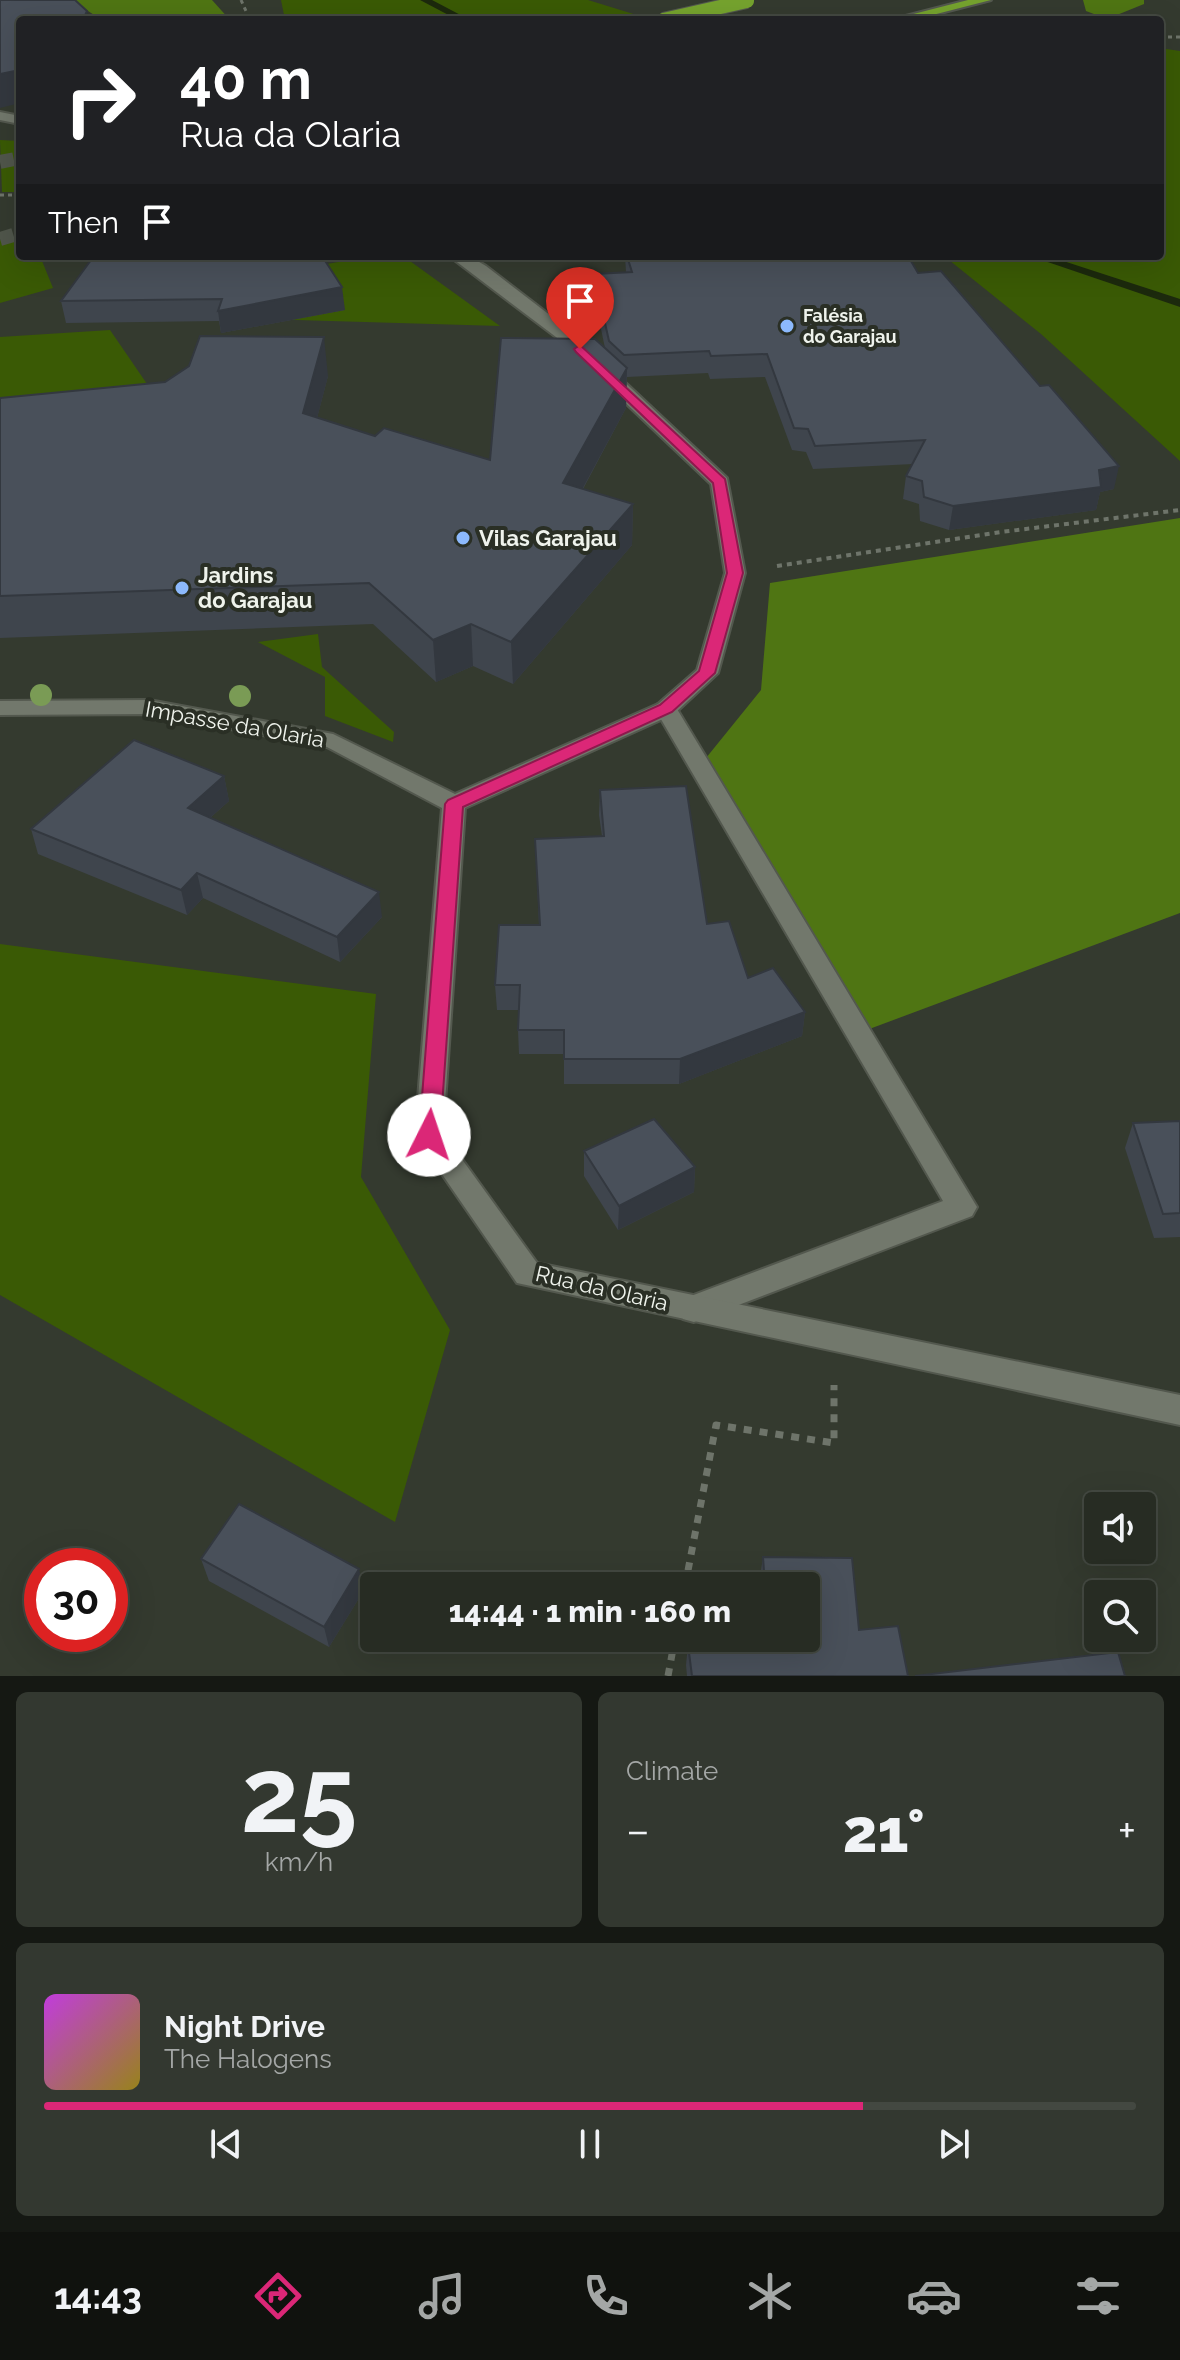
<!DOCTYPE html>
<html lang="en">
<head>
<meta charset="utf-8">
<style>
  :root { --surface:#272c23; --page:#333830; --text:#f1f3f6; --muted:#a4a7a6; --line:#434841; --accent:#db2777 }
  body { margin:0; font-family:Raleway,sans-serif; background:var(--page); color:var(--text); height:100vh; display:flex; flex-direction:column; font-size:30px; white-space:nowrap }
  * { box-sizing:border-box; margin:0 }
  p { font-size:26px; color:var(--muted) }
  .icon { flex:none; width:44px; height:44px; fill:none; stroke:currentColor; stroke-width:2; stroke-linecap:round; stroke-linejoin:round }
  .map { position:relative; height:1676px; overflow:hidden }
  .side { display:flex; flex-direction:column; gap:16px; padding:16px; background:#151813; flex:1 }
  .side>* { flex:none }
  .banner { position:absolute; left:16px; top:16px; width:1148px; height:244px; border-radius:8px; box-shadow:0 8px 32px #0002,0 0 0 2px var(--line); background:#202124; color:#fff; overflow:hidden }
  .fabs { position:absolute; left:1084px; top:1492px; display:grid; gap:16px }
  .fabs a { display:grid; place-items:center; width:72px; height:72px; border-radius:8px; background:var(--surface); box-shadow:0 8px 32px #0002,0 0 0 2px var(--line); font-size:40px }
  .speed { position:absolute; left:24px; top:1548px; display:flex; gap:16px; font-size:40px; font-weight:700; text-align:center }
  .speed>* { display:grid; place-content:center; width:104px; height:104px; border-radius:50%; background:var(--surface); box-shadow:0 8px 32px #0002,0 0 0 2px var(--line); line-height:1 }
  .speed .limit { border:12px solid #d22; background:#fff; color:#111 }
  .pin { position:absolute; display:grid; place-items:center; width:68px; height:68px; color:#fff; margin:-82px -34px; border-radius:50% 50% 50% 0; rotate:-45deg; box-shadow:0 0 8px #0007 }
  .pin .icon { rotate:45deg }
  .me { position:absolute; width:88px; margin:-44px; rotate:4deg; stroke-linejoin:round; filter:drop-shadow(0 0 6px #0008) }
  .turn { display:flex; align-items:center; gap:28px; height:168px; padding:0 32px; font-size:36px }
  .turn .icon { width:104px; height:104px; stroke-width:2.5 }
  .turn b { display:block; font-size:56px; line-height:68px }
  .then { display:flex; align-items:center; height:76px; padding:0 32px; background:#0003; gap:16px; font-size:30px }
  .big { font-size:60px; font-weight:800; line-height:1.1 }
  .side .tile { flex:1; display:flex; flex-direction:column; justify-content:center; gap:12px; min-width:0; padding:0 28px; border-radius:12px; background:var(--page) }
  .side .dial { align-items:center; gap:0 }
  .dial b { font-size:104px; line-height:1 }
  .song { display:flex; align-items:center; gap:24px }
  .cover { width:96px; height:96px; border-radius:12px; background:linear-gradient(135deg,hsl(290 70% 55%),hsl(50 70% 35%)) }
  .played { height:8px; border-radius:4px; background:linear-gradient(90deg,var(--accent) 75%,var(--line) 75%) }
  .keys { display:flex; justify-content:space-around; direction:ltr }
  .heat { display:flex; justify-content:space-between; align-items:center; font-size:44px; direction:ltr }
  .side .tiles { flex:1; display:grid; gap:16px; grid-template-columns:1fr 1fr }
  .tile:last-child { grid-column:span 2 }
  .trip { position:absolute; left:360px; top:1572px; width:460px; height:80px; border-radius:8px; background:var(--surface); box-shadow:0 8px 32px #0002,0 0 0 2px var(--line); font-weight:800; line-height:80px; text-align:center }
  .dock { display:flex; height:128px; justify-content:space-around; align-items:center; background:#10120e; color:var(--muted) }
  .dock .icon { width:56px; height:56px }
  .dock .active { color:var(--accent) }
  .dock b { font-size:36px; color:var(--text) }
  .map>svg:first-child { display:block }
  .green { fill:#3a5a05 }
  .forest { fill:#4f7513 }
  .lines { fill:none; stroke-linecap:round; stroke-linejoin:round }
  .stream { fill:#1c290d; fill-rule:evenodd }
  .trunk-tunnel { stroke:#50564b; stroke-width:14; stroke-dasharray:14 7; stroke-linecap:butt }
  .pedestrian-casing { stroke:#53584e; stroke-width:4 }
  .minor-casing { stroke:#53584e; stroke-width:4 }
  .trunk-casing { stroke:#53584e; stroke-width:4 }
  .path-far2 { stroke:#6e746a; stroke-width:3; stroke-dasharray:4 4; stroke-linecap:butt }
  .path-far1 { stroke:#6e746a; stroke-width:4; stroke-dasharray:5 5; stroke-linecap:butt }
  .path { stroke:#6e746a; stroke-width:7; stroke-dasharray:8 8; stroke-linecap:butt }
  .pedestrian { fill:#72786c; fill-rule:evenodd }
  .minor { fill:#72786c; fill-rule:evenodd }
  .trunk { fill:#75a32e; fill-rule:evenodd }
  .trunk-bridge-casing { stroke:#53584e; stroke-width:16; stroke-linecap:butt }
  .trunk-bridge { stroke:#75a32e; stroke-width:14 }
  .tree { fill:#7a9b55 }
  .wall { fill:#3f454d }
  .shaded-wall { fill:#33383f }
  .building { fill:#49505a; stroke:#33383f; stroke-width:2 }
  .route { fill:#db2777; stroke:#8e194d; stroke-width:2 }
  .poi-dot { fill:#8cb9fc; stroke:#2a2f25; stroke-width:3 }
  .labels { text-anchor:middle; stroke-width:8; stroke-linejoin:round; paint-order:stroke }
  .far-poi-label { font-size:18px; font-weight:bold; fill:#eff3ec; stroke:#2a2f25; text-anchor:start }
  .poi-label { font-size:22px; font-weight:bold; fill:#eff3ec; stroke:#2a2f25; text-anchor:start }
  .street-label { font-size:22px; fill:#eff3ec; stroke:#2a2f25 }
</style>
</head>
<body>
<div class="map">
<svg width="1180" height="1676" viewBox="0 0 1180 1676">
  <rect width="100%" height="100%" fill="#343a2f"/>
  <g class="green">
    <polygon points="281,0 588,0 640,16 623,20 285,20"/>
    <polygon points="1160,48 1180,51 1180,461 1041,334 944,256 1160,256"/>
    <polygon points="0,140 20,141 20,192 2,192"/>
    <polygon points="20,236 20,256 40,256 53,288 0,303 0,240"/>
    <polygon points="372,256 403,256 500,326 233,318 220,283"/>
    <polygon points="110,330 156,397 0,417 0,337"/>
    <polygon points="318,634 322,667 394,732 393,742 325,716 325,677 258,642"/>
    <polygon points="0,944 376,994 361,1177 450,1330 395,1522 0,1295"/>
  </g>
  <g class="forest">
    <polygon points="71,0 212,0 230,20 102,20"/>
    <polygon points="1083,0 1144,0 1144,4 1107,19 1086,11"/>
    <polygon points="1180,518 1180,913 864,1031 706,758 761,690 770,583"/>
  </g>
  <g class="lines">
    <g class="stream">
      <polygon points="420,0 432,0 470,20 458,20"/>
      <polygon points="1030,256 1048,256 1180,299 1180,307"/>
    </g>
    <g class="trunk-tunnel">
      <polyline points="0,162 20,158"/>
      <polyline points="0,239 20,233"/>
    </g>
    <g class="pedestrian-casing">
      <polygon id="pedestrian" points="666,702 674,704 677,709 977,1207 972,1216 694,1322 683,1319 679,1309 683,1299 943,1201 655,709 658,704"/>
    </g>
    <g class="minor-casing">
      <g id="minor">
        <polygon points="0,112 20,116 20,124 0,120"/>
        <polygon points="449,256 469,256 486,266 568,329 727,478 745,573 718,673 674,714 465,808 443,1133 537,1263 1180,1395 1180,1425 517,1283 415,1135 442,808 327,747 149,714 0,715 0,701 149,700 333,734 455,794 658,704 697,670 725,573 711,484 556,337"/>
      </g>
    </g>
    <g class="trunk-casing">
      <polygon id="trunk" points="968,0 991,0 913,20 890,20"/>
    </g>
    <g class="path-far2">
      <polyline points="241,0 250,20"/>
      <polyline points="1160,37 1180,37"/>
      <polyline points="0,195 20,195"/>
    </g>
    <polyline class="path-far1" points="777,566 1001,532 1180,510"/>
    <g class="path">
      <polyline points="685,1586 716,1425 834,1443 834,1385"/>
      <polyline points="668,1676 675,1638"/>
    </g>
    <use href="#pedestrian" class="pedestrian"/>
    <use href="#minor" class="minor"/>
    <use href="#trunk" class="trunk"/>
    <g class="trunk-bridge-casing">
      <polyline id="trunk-bridge" points="663,20 747,1"/>
    </g>
    <use href="#trunk-bridge" class="trunk-bridge"/>
  </g>
  <g class="tree">
    <circle cx="41" cy="695" r="11"/>
    <circle cx="240" cy="696" r="11"/>
  </g>
  <g class="wall">
    <polygon points="94,256 345,310 221,333 219,321 66,323 61,301"/>
    <polygon points="625,256 908,256 918,273 1114,489 1100,492 1096,510 949,530 920,521 919,504 903,499 906,476 913,464 813,469 806,452 792,450 765,377 710,379 708,373 627,377 626,408 583,489 633,504 632,545 513,684 473,666 436,682 373,624 0,638 0,398 328,376 317,418 375,436 490,460 605,348 594,296 594,274 626,272"/>
    <polygon points="224,776 229,801 210,818 382,917 340,962 203,898 187,915 38,854 31,829"/>
    <polygon points="600,790 707,924 748,978 805,1012 802,1036 679,1084 564,1084 564,1054 519,1054 518,1030 519,1010 497,1010 495,985 539,925 535,839 602,836 599,815"/>
    <polygon points="1180,1121 1180,1237 1154,1238 1125,1148 1133,1123"/>
    <polygon points="584,1151 695,1167 694,1192 618,1230 584,1176"/>
    <polygon points="763,1557 852,1558 859,1630 898,1626 908,1676 687,1676 686,1665 688,1645 763,1638 806,1638 806,1586 760,1586 760,1577"/>
    <polygon points="201,1559 364,1590 329,1647 209,1581"/>
  </g>
  <g class="shaded-wall">
    <polygon points="87,11 89,20 83,20"/>
    <polygon points="20,70 20,103 0,108 0,74"/>
    <polygon points="342,287 345,310 221,333 218,311"/>
    <polygon points="324,337 328,376 308,453 303,413"/>
    <polygon points="627,368 626,408 564,523 563,483"/>
    <polygon points="1119,466 1114,489 1100,492 1096,510 949,530 953,506"/>
    <polygon points="633,504 632,545 513,684 511,642"/>
    <polygon points="471,624 473,666 436,682 433,640"/>
    <polygon points="224,776 229,801 193,833 188,808"/>
    <polygon points="197,873 203,898 187,915 181,890"/>
    <polygon points="379,892 382,917 340,962 337,937"/>
    <polygon points="805,1012 802,1036 679,1084 680,1059"/>
    <polygon points="695,1167 694,1192 618,1230 619,1206"/>
    <polygon points="359,1569 364,1590 329,1647 324,1627"/>
  </g>
  <g class="building">
    <polygon points="0,0 75,0 87,11 83,20 20,20 20,70 0,74"/>
    <polygon points="94,256 322,256 342,287 218,311 222,299 61,301"/>
    <polygon points="627,256 908,256 918,273 941,271 1040,386 1049,385 1119,466 1099,470 1101,487 953,506 924,497 922,481 906,476 925,440 815,446 808,429 794,428 767,354 711,356 709,351 624,355 609,341 594,274 632,272"/>
    <polygon points="200,336 324,337 303,413 375,436 384,428 490,460 501,338 595,339 627,368 563,483 633,504 511,642 471,624 433,640 369,583 0,596 0,398 165,382 189,366"/>
    <polygon points="134,740 224,776 188,808 379,892 337,937 197,873 181,890 31,829"/>
    <polygon points="686,786 707,924 729,921 748,978 773,968 805,1012 680,1059 564,1059 564,1030 518,1030 520,985 495,985 499,925 540,925 535,839 604,836 600,790"/>
    <polygon points="654,1119 695,1167 619,1206 584,1151"/>
    <polygon points="1180,1121 1180,1213 1163,1214 1133,1123"/>
    <polygon points="239,1504 359,1569 324,1627 201,1559"/>
    <polygon points="763,1557 852,1558 859,1630 898,1626 908,1676 692,1676 688,1645 768,1638 806,1638 806,1586 765,1586"/>
    <polygon points="1118,1652 1125,1676 915,1676"/>
  </g>
  <polygon class="route" points="580,345 725,479 743,573 715,673 672,712 463,807 440,1135 437,1141 429,1144 422,1141 419,1135 445,804 448,800 660,705 699,671 727,573 713,483 576,352 574,349"/>
  <g class="poi-dot">
    <circle cx="787" cy="326" r="8"/>
    <circle cx="463" cy="538" r="8"/>
    <circle cx="182" cy="588" r="8"/>
  </g>
  <g class="labels">
    <g class="far-poi-label">
      <text x="803" y="322">Falésia<tspan x="803" dy="21">do Garajau</tspan></text>
    </g>
    <g class="poi-label">
      <text x="479" y="546">Vilas Garajau</text>
      <text x="198" y="583">Jardins<tspan x="198" dy="25">do Garajau</tspan></text>
    </g>
    <g class="street-label">
      <text transform="translate(235 724) rotate(10)" y="8">Impasse da Olaria</text>
      <text transform="translate(602 1288) rotate(13)" y="8">Rua da Olaria</text>
    </g>
  </g>
</svg>
<div class="fabs">
<a><svg class="icon" aria-label="sound" viewBox="0 0 24 24"><path d="M4 9h4l5-4v14l-5-4H4zM17 9q2 3 0 6"/></svg></a>
<a><svg class="icon" aria-label="search" viewBox="0 0 24 24"><circle cx="10" cy="10" r="6"/><path d="M15 15l6 6"/></svg></a>
</div>
<div class="speed"><div class="limit">30</div></div>
<div class="pin" style="left:580px;top:349px;background:#d93025"><svg class="icon" aria-label="arrive" viewBox="0 0 24 24"><path d="M6 21V4h12l-3 4 3 4H6"/></svg></div>
<svg class="me" style="left:429px;top:1135px" viewBox="-20 -20 40 40"><circle r="19" fill="#fff"/><path d="M0-13L10 11 0 6-10 11z" fill="#db2777"/></svg>
<div class="trip">14:44 · 1 min · 160 m</div>
<div class="banner">
<div class="turn"><svg class="icon" aria-label="right" viewBox="0 0 24 24"><path d="M7 20v-9h11M14 6l5 5-5 5"/></svg><div><b>40 m</b>Rua da Olaria</div></div>
<div class="then">Then<svg class="icon" aria-label="arrive" viewBox="0 0 24 24"><path d="M6 21V4h12l-3 4 3 4H6"/></svg></div>
</div>
</div>
<section class="side">
<div class="tiles">
<div class="tile dial"><b>25</b><p>km/h</p></div>
<div class="tile"><p>Climate</p>
<div class="heat"><a>−</a><b class="big">21°</b><a>+</a></div>
</div>
<div class="tile">
<div class="song"><i class="cover"></i><div><b>Night Drive</b><p>The Halogens</p></div></div>
<div class="played"></div>
<div class="keys"><svg class="icon" aria-label="previous" viewBox="0 0 24 24"><path d="M18 5L8 12l10 7zM5 5v14"/></svg><svg class="icon" aria-label="pause" viewBox="0 0 24 24"><path d="M8 5v14M16 5v14"/></svg><svg class="icon" aria-label="next" viewBox="0 0 24 24"><path d="M6 5l10 7-10 7zM19 5v14"/></svg></div>
</div>
</div>
</section>
<nav class="dock">
<b>14:43</b>
<svg class="icon active" aria-label="directions" viewBox="0 0 24 24"><path d="M12 3l9 9-9 9-9-9zM9 14v-3h6M13 9l2 2-2 2"/></svg>
<svg class="icon" aria-label="music" viewBox="0 0 24 24"><path d="M9 18V5l10-2v13"/><circle cx="6" cy="18" r="3"/><circle cx="16" cy="16" r="3"/></svg>
<svg class="icon" aria-label="phone" viewBox="0 0 24 24"><path d="M5 4h4l2 5-3 2q2 4 5 5l2-3 5 2v4C11 20 4 13 5 4z"/></svg>
<svg class="icon" aria-label="climate" viewBox="0 0 24 24"><path d="M12 3v18M4 7l16 10M4 17L20 7"/></svg>
<svg class="icon" aria-label="car" viewBox="0 0 24 24"><path d="M5 17H2v-5l4-1 3-4h7l3 4 3 1v5h-3M9 17h6M6 11h13"/><circle cx="7" cy="17" r="2"/><circle cx="17" cy="17" r="2"/></svg>
<svg class="icon" aria-label="filters" viewBox="0 0 24 24"><path d="M4 7h16M4 17h16"/><circle cx="9" cy="7" r="2"/><circle cx="15" cy="17" r="2"/></svg>
</nav>
</body>
</html>
